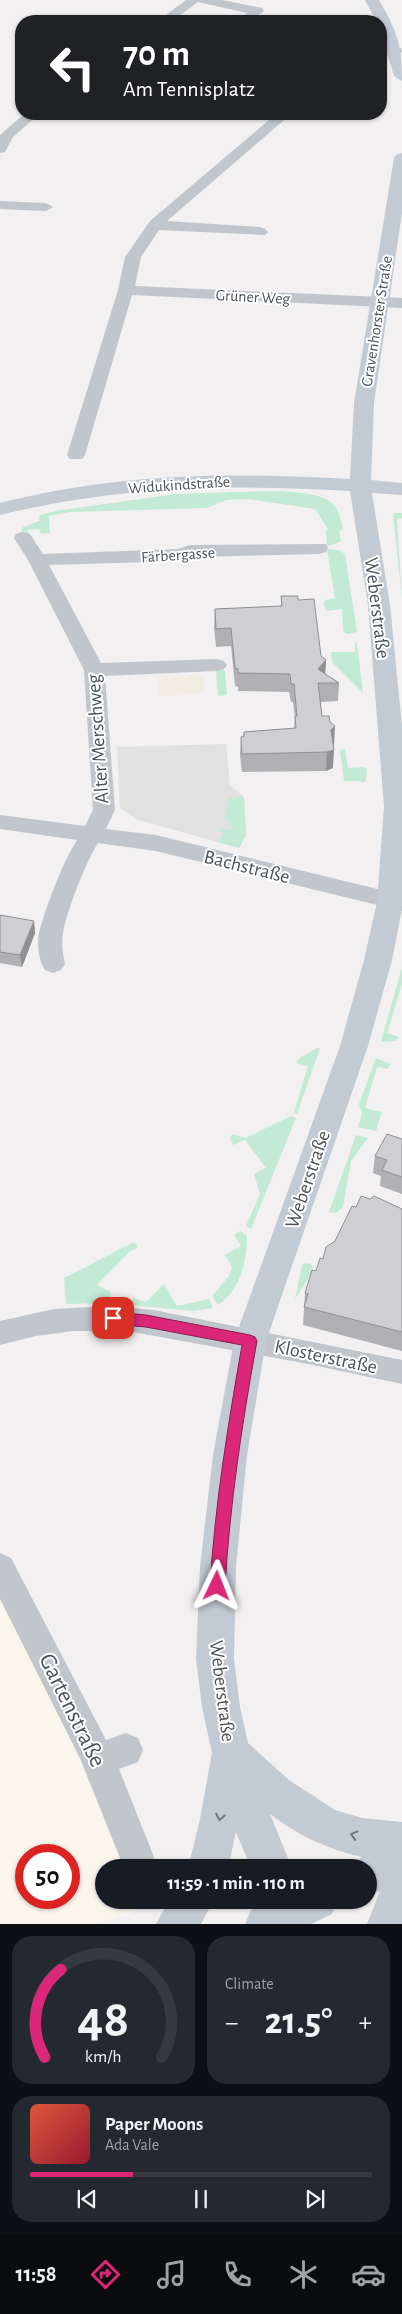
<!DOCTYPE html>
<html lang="en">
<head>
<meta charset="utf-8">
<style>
  :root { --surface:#171b24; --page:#242831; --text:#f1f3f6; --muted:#9ea1a6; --line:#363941; --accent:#db2777 }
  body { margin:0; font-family:"Alegreya Sans",sans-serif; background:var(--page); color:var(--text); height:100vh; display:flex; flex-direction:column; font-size:19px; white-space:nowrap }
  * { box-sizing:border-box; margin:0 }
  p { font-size:16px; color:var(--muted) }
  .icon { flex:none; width:28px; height:28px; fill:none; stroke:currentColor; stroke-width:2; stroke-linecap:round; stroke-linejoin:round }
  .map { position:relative; height:1924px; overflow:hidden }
  .details { display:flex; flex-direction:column; gap:12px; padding:12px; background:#0d0f14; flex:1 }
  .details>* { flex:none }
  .hud { position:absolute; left:15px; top:15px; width:372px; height:105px; border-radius:20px; box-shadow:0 1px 4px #0004; background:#202124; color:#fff; overflow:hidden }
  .speed { position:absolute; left:15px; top:1844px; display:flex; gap:10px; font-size:25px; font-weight:700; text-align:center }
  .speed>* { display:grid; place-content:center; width:65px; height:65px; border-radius:50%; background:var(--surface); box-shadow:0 1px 4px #0004; line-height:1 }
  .speed .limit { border:8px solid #d22; background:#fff; color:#111 }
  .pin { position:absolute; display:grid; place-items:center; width:42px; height:42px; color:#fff; margin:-21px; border-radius:10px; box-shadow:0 2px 8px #0006 }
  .me { position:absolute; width:55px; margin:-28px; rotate:2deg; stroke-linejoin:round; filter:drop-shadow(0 0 4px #0008) }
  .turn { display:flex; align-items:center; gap:18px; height:105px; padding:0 25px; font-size:22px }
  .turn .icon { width:65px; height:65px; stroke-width:2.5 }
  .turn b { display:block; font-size:35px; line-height:42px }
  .big { font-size:38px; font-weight:600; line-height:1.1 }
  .details .card { flex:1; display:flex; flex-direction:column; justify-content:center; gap:8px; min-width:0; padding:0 18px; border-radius:20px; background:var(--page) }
  .details .dial { align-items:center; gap:0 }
  .dial svg { height:130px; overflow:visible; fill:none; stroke:var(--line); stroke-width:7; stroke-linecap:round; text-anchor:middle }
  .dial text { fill:var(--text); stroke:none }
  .song { display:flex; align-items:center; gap:15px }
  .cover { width:60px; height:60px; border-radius:8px; background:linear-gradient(135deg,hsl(10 70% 55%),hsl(350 70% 35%)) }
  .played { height:5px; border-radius:2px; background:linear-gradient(90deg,var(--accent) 30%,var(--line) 30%) }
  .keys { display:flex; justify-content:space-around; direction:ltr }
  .heat { display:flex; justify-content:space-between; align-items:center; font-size:28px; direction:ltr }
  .details .tiles { flex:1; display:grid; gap:12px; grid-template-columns:1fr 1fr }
  .card:last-child { grid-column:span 2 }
  .trip { position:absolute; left:95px; top:1859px; width:282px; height:50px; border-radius:25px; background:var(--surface); box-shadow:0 1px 4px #0004; font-weight:600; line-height:50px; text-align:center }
  .tabs { display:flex; height:80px; justify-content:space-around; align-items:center; background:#090b0e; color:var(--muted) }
  .tabs .icon { width:35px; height:35px }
  .tabs .current { color:var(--accent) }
  .tabs b { font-size:22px; color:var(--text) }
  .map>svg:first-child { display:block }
  .commercial { fill:#faf6eb; fill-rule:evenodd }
  .education { fill:#e2e1e1 }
  .green { fill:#c3ead4 }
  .sand { fill:#f1ede2 }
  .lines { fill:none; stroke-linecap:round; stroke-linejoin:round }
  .minor { fill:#c0c6cc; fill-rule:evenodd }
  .secondary { fill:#c2cad4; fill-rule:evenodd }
  .wall { fill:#b1b1b5 }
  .shaded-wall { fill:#909094 }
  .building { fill:#ceced3; stroke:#909094 }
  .oneway { stroke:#6e767f }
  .route { fill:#db2777; stroke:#8e194d }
  .labels { text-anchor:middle; stroke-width:4; stroke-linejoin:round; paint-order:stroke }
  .far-street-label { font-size:16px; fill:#4a525a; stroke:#fff }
  .street-label { font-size:20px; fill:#4a525a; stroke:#fff }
  .near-street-label { font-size:24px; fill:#4a525a; stroke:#fff }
</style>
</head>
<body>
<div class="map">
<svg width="402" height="1924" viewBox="0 0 402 1924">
  <rect width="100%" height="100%" fill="#f2f0f0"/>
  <path class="commercial" d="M0,1594L130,1867L104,1868V1900H143L133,1913L93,1924H0ZM26,1855H69V1898H26Z"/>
  <polygon class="education" points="226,744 230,785 244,797 246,835 239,848 138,820 120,808 117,747"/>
  <g class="green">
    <path d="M236,492C261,492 315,487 333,504C339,509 341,522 343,529L339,532L341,541L327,547L326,532L328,529L315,509L247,499L227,500L206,508L70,512L49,516L50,533L41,534L39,529L28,530L29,537L25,536L21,531L23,527L39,521L40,515L55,511L176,494Z"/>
    <polygon points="393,513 402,513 402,518 397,519 402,599"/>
    <polygon points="327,549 338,550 345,554 357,632 347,634 343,631 342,609 327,611 323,604 326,600 335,598"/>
    <polygon points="355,643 357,643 363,693 332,662 331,652 355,652"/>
    <polygon points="216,670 225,670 227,695 218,696"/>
    <polygon points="345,749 348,768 363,767 367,769 366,781 362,783 361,781 344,781 340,750"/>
    <polygon points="244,797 246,835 239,848 218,842 223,833 220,829 233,829 225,817 225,810 228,809 228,798"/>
    <polygon points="402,967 402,984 387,1033 399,1037 395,1041 381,1042"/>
    <polygon points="317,1048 320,1048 297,1114 294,1112 308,1066 296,1063 301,1057"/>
    <polygon points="376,1058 390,1064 388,1069 377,1067 365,1108 382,1112 376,1131 358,1127 362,1114 359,1104"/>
    <polygon points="291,1116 296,1118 251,1229 246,1226 260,1194 254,1174 266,1168 245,1140 233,1145 230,1138 232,1134 246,1138"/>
    <polygon points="356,1135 368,1138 351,1161 343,1207 336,1213 329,1212"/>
    <path d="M240,1231L247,1236C247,1262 240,1290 218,1305L212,1296L229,1276L232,1267L225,1255L241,1246L234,1235Z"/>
    <polygon points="134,1242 138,1247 130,1251 97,1285 111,1292 109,1303 66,1304 64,1278"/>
    <polygon points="306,1263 311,1264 313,1268 310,1276 295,1299 302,1265"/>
    <polygon points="164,1284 177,1306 209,1299 213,1308 192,1311 131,1305 133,1298 146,1302"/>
  </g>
  <polygon class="sand" points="203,675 204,690 200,694 159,696 158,678 162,676"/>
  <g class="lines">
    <g class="minor">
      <polygon points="186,0 222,0 262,8 264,11 251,21 237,21 247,13 198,2 172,21 158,21"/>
      <polygon points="381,47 401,48 402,52 396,55 381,55"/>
      <polygon points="24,114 39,114 13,137 5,152 0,153 0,135"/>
      <polygon points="276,114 291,114 167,221 260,227 265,229 268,232 265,235 159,230 141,257 135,286 402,298 402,308 132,295 85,455 82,459 70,459 67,455 118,290 125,257 150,221"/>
      <polygon points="0,201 46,203 53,207 46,211 0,209"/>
      <path d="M23,532L30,534L43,554L178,549L190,545L326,544L328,548L326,552L319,554L194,557L182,561L49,565L101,663L217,659L224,661L227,665L224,669L217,671L105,676L115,810L106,829L156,835L402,895V911L156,851L98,843C86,861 67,911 63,933C61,944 63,954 65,964L61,970L53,973L45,970C38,959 37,945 39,933C45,909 64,859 77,840L0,829V815L85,826L93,810L84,670L28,560L14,538L16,534Z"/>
      <polygon points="110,1306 154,1310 402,1360 402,1384 308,1364 128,1331 73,1331 36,1336 0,1345 0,1321 54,1309"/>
      <polygon points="0,1553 11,1558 106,1740 126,1733 138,1738 143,1750 138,1762 119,1769 154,1857 150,1868 124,1868 80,1758 0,1599"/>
    </g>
    <g class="secondary">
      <path d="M365,0H379C397,32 402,43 402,81L394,76L381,33V21H376Z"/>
      <path d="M402,153V213L374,403L371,480L402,483V495L372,493L390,605L402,726V909L392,960L368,1046L266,1341L247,1455L236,1567L234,1659L240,1707L248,1743L289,1780L335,1810L362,1818L402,1822V1924H367L380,1891L369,1895V1868H352L355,1861L362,1857C329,1850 297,1835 270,1814L292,1868H251L236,1832L228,1868H188L200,1819L212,1753L202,1707L196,1659L200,1567L213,1455L234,1341L340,1046L364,960L377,902L384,806L368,605L350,491C228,484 120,486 0,515V503C119,473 228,472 350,479L354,403L394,158L396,155Z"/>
      <polygon points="169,1900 214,1900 201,1924 156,1924"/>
      <polygon points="272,1900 338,1900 332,1914 311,1924 245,1924 251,1910"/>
    </g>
  </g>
  <g class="wall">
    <polygon points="281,596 298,600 321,656 326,660 325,674 339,683 338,701 320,702 322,716 334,744 333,745 333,768 326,771 242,772 240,755 241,737 243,736 244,732 294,728 295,718 293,702 291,702 289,692 238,691 238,687 235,686 231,646 216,647 214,627 215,609 281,606"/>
    <polygon points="0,915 34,921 35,933 22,967 0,963"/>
    <polygon points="402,1139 402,1194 380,1186 381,1176 373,1173 375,1156"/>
    <polygon points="356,1207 402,1209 402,1351 303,1325 305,1293 316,1271"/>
  </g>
  <g class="shaded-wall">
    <polygon points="326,660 325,678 318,683 318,669"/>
    <polygon points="335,726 334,744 330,749 331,730"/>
    <polygon points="334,750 333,768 326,771 327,752"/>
    <polygon points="34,921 35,933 22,967 20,955"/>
  </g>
  <g class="building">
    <polygon points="281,596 298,596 298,600 314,599 321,656 326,660 318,669 339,683 318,683 322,716 329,716 330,722 335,726 331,730 334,750 327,752 242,754 241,737 244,736 244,732 296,728 295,716 297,716 294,684 291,684 290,674 238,673 238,669 235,668 231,628 216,629 215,609 282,606"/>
    <polygon points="0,915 34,921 20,955 0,952"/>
    <polygon points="387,1134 402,1139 402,1177 382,1170 387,1160 375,1156"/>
    <polygon points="361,1196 370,1199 374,1196 402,1209 402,1332 304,1307 308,1294 305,1293 312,1270 316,1271 320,1258 323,1259 326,1247 335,1241 352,1206 356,1207"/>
  </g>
  <defs><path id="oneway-chevron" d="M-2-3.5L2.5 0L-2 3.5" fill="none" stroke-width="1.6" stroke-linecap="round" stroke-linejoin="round" transform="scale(1.25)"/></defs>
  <g class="oneway">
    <use href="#oneway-chevron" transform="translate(220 1817) rotate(101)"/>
    <use href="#oneway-chevron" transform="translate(354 1835) rotate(-165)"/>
  </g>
  <path class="route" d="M113,1312L146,1315L250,1335L255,1337L257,1341C242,1423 230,1503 225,1586L222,1591L217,1593L212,1591L210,1586C215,1504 228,1425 242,1345L146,1327L113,1324L108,1322L106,1318L108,1314Z"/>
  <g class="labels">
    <g class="far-street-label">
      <text transform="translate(253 296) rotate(3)" y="6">Grüner Weg</text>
      <text transform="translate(376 321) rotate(-81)" y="6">Gravenhorster Straße</text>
      <text transform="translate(179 484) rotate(-4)" y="6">Widukindstraße</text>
      <text transform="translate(178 554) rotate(-4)" y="6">Färbergasse</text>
    </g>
    <g class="street-label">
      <text transform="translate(378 608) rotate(83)" y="7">Weberstraße</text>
      <text transform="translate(97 739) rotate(-94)" y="7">Alter Merschweg</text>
      <text transform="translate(247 866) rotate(14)" y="7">Bachstraße</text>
      <text transform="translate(307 1179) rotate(-71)" y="7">Weberstraße</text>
      <text transform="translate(326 1356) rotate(12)" y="7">Klosterstraße</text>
      <text transform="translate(223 1691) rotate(83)" y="7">Weberstraße</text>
    </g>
    <g class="near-street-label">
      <text transform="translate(73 1710) rotate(64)" y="8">Gartenstraße</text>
    </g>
  </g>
</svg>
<div class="speed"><div class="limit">50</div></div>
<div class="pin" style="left:113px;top:1318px;background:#d93025"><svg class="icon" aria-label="arrive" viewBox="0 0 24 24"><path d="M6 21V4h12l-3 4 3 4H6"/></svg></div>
<svg class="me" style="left:217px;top:1586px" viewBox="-20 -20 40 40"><path d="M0-17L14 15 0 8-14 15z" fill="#db2777" stroke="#fff" stroke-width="4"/></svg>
<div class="trip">11:59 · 1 min · 110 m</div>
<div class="hud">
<div class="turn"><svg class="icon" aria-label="left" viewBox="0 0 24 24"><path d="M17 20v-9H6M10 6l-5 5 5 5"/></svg><div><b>70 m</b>Am Tennisplatz</div></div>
</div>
</div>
<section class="details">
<div class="tiles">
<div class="card dial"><svg viewBox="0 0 100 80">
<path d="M14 69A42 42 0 1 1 86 69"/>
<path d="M14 69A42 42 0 0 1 24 15" stroke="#db2777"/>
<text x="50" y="56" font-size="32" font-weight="700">48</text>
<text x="50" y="72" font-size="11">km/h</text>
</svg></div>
<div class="card"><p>Climate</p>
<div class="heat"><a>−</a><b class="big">21.5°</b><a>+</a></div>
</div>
<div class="card">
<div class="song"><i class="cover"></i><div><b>Paper Moons</b><p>Ada Vale</p></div></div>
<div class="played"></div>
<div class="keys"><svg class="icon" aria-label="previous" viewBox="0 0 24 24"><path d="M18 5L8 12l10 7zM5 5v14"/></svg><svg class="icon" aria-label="pause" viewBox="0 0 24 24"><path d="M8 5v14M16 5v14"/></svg><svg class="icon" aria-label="next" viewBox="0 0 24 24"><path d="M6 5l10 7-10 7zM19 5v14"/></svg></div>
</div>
</div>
</section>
<nav class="tabs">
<b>11:58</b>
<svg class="icon current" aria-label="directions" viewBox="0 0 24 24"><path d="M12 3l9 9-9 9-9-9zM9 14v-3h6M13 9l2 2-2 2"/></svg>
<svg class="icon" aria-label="music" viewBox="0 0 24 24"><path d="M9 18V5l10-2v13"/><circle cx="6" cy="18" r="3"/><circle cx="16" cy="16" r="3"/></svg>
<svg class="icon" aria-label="phone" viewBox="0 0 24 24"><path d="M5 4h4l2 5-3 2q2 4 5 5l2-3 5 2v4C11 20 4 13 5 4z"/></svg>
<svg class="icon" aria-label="climate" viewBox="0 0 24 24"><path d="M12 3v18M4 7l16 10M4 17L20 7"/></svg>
<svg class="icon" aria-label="car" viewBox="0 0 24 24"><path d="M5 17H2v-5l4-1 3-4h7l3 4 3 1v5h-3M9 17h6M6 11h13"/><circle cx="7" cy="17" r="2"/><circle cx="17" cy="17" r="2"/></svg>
</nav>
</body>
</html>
